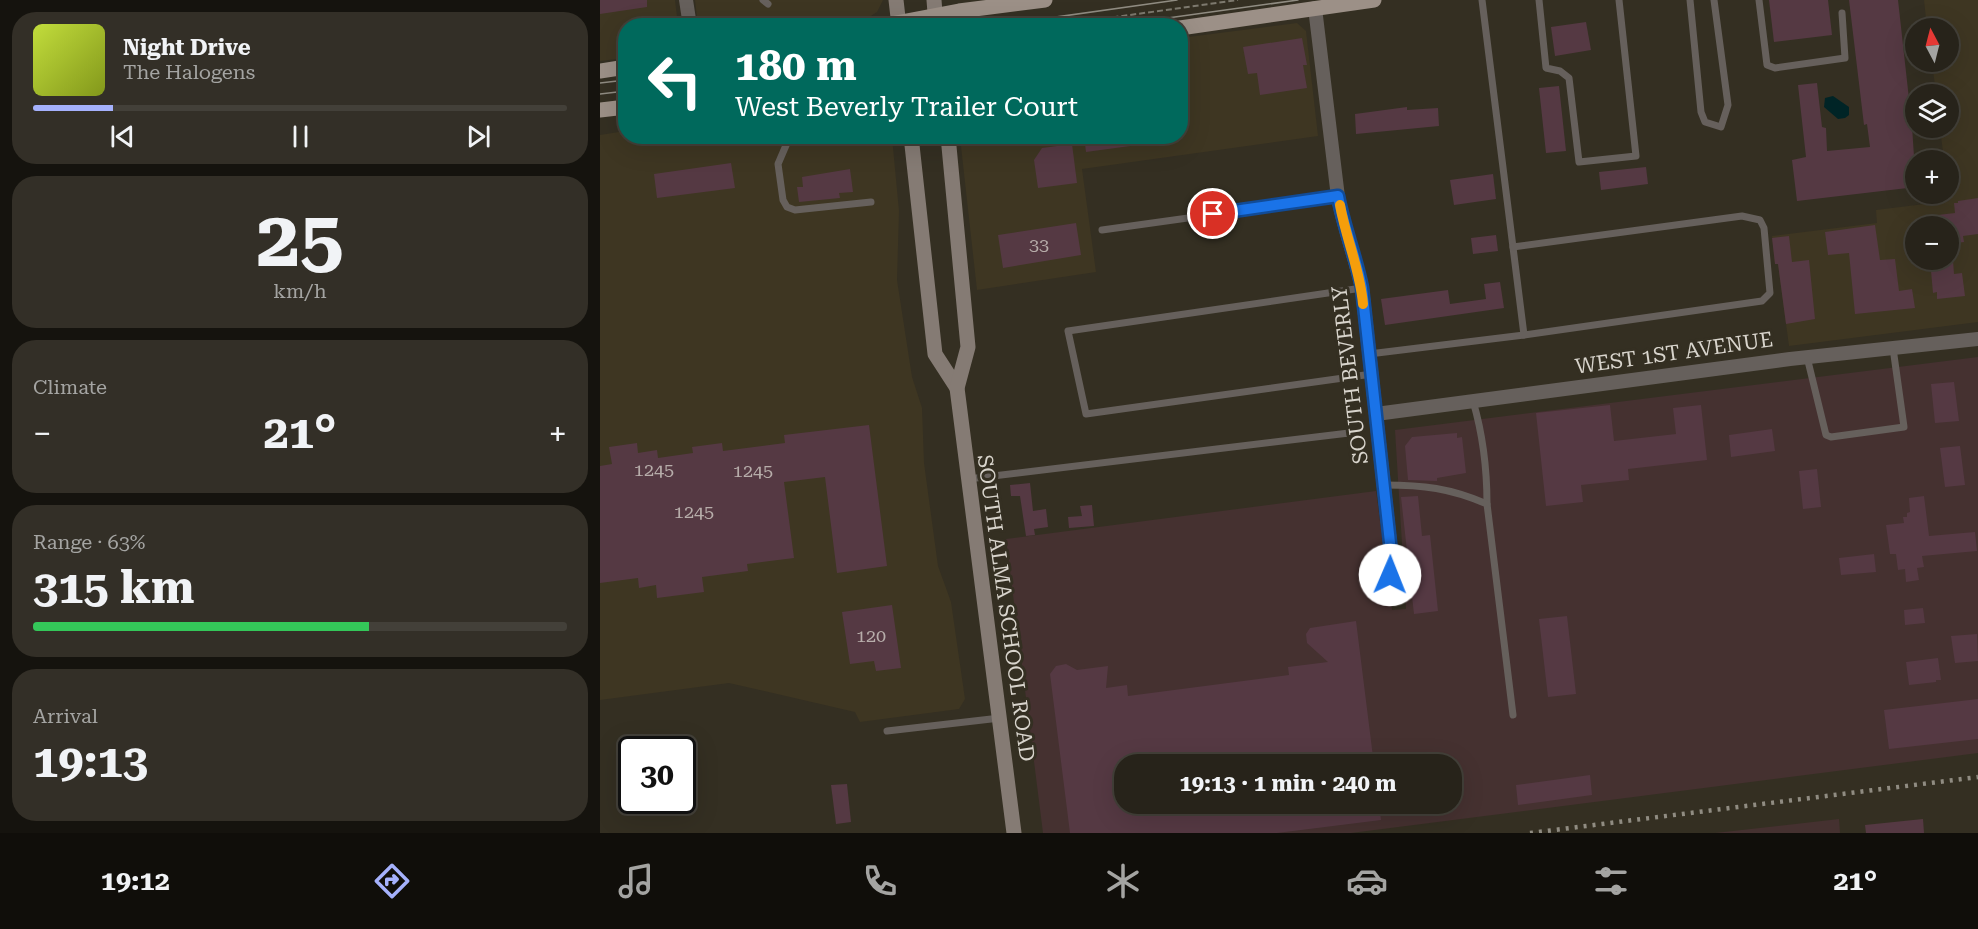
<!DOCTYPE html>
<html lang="en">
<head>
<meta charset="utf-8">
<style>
  :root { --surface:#27231a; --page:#332f27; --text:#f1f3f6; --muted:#a4a4a2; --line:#434039; --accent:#a5b1fc }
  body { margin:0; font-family:"Roboto Serif",serif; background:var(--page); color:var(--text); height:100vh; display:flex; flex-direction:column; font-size:22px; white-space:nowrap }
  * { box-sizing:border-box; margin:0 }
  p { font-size:20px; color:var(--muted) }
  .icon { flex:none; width:33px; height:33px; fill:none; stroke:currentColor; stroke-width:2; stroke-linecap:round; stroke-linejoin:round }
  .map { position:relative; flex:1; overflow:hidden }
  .sheet { display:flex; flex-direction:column; gap:12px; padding:12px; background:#15130e; width:600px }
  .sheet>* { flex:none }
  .banner { position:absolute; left:18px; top:18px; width:570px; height:126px; border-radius:24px; box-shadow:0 6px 24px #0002,0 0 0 2px var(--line); background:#00695c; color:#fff; overflow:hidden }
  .needle { width:39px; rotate:353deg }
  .buttons { position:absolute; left:1305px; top:18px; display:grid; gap:12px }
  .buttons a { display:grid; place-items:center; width:54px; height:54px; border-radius:50%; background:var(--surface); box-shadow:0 6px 24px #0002,0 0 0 2px var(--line); font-size:30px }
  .speed { position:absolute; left:18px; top:736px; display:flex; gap:12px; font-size:30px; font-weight:700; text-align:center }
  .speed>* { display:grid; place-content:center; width:78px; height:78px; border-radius:50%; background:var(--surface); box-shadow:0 6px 24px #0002,0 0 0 2px var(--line); line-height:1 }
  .speed .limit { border:3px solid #111; border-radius:9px; background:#fff; color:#111 }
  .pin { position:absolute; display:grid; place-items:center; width:51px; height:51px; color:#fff; margin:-26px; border:3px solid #fff; border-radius:50%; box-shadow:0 2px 6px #0007 }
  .me { position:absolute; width:66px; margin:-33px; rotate:1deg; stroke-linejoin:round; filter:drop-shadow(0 0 4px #0008) }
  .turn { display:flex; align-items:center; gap:21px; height:126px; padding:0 18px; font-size:27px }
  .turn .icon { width:78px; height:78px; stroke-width:2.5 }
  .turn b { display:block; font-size:42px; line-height:51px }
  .big { font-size:45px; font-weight:700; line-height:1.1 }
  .sheet .tile { flex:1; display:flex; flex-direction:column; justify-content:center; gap:9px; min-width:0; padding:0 21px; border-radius:24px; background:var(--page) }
  .sheet .dial { align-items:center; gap:0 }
  .dial b { font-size:78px; line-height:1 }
  .song { display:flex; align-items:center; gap:18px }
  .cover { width:72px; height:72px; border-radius:9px; background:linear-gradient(135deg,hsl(70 70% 55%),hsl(70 70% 35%)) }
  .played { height:6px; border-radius:3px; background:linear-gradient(90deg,var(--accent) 15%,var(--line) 15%) }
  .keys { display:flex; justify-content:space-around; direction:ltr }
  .heat { display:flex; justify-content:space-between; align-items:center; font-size:33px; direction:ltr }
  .charge { height:9px; border-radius:4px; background:linear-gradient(90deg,#34c759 63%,var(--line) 0) }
  .trip { position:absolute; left:514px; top:754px; width:348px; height:60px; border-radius:24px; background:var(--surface); box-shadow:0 6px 24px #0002,0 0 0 2px var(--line); font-weight:700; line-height:60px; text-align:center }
  .tabs { display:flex; height:96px; justify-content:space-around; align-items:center; background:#100e0a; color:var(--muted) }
  .tabs .icon { width:42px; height:42px }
  .tabs .active { color:var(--accent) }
  .tabs b { font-size:27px; color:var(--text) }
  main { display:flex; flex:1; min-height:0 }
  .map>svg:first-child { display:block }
  .built { fill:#3e3622; fill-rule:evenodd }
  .industrial { fill:#453130; fill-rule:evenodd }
  .water { fill:#002426 }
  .building { fill:#553943 }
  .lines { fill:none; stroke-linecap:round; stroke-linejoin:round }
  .path { stroke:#7d796e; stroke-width:2; stroke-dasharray:6 3; stroke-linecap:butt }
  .lane { stroke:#66605c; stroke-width:7 }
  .street { stroke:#66605c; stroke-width:14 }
  .secondary { stroke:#857b74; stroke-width:15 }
  .primary { stroke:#9c9087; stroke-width:15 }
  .tram { stroke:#908c82; stroke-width:1.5 }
  .rail { stroke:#908c82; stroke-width:4.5; stroke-dasharray:3 6; stroke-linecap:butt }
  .route-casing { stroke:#114b97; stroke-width:15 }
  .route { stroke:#1a73e8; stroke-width:10 }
  .slow { stroke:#f59e0b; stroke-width:10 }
  .labels { text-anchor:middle; stroke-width:6; stroke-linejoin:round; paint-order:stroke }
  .number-label { font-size:18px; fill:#b7adaa }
  .street-label { font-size:21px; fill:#d8d4cc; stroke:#342f22 }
</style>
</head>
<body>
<main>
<section class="sheet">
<div class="tile">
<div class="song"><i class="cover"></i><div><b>Night Drive</b><p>The Halogens</p></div></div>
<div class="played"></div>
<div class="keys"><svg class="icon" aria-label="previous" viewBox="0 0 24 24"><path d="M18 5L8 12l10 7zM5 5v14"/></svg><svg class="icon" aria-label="pause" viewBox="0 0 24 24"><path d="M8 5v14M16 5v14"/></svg><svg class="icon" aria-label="next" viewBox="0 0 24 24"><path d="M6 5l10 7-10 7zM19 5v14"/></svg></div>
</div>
<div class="tile dial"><b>25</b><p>km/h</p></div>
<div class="tile"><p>Climate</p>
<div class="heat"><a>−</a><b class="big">21°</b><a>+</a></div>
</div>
<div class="tile"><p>Range · 63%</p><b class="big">315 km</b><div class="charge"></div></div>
<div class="tile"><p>Arrival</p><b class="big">19:13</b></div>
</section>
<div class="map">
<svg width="1378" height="833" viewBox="0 0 1378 833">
  <rect width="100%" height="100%" fill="#342f22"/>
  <g class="built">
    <polygon points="0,0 75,0 78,25 26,26 25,58 0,61"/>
    <polygon points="95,0 283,0 277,12 266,19 208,21 188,26 98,25"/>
    <path d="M1324,0H1378V322L1189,346L1178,264H1175L1172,236L1277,223L1276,210L1349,201L1348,160H1344L1340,128H1348V94H1336L1332,62H1348V28H1327ZM1316,226H1348V260H1316Z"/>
    <polygon points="697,23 706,31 718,136 482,169 496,272 377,290 360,137 580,136 581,38"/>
    <polygon points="25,131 26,136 292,137 299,211 297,280 312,377 322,408 324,463 338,566 351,602 365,699 359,709 260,722 255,712 129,683 0,700 0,135"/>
  </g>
  <g class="industrial">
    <path d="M1378,357V753L751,833H443L406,539L776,491L792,610L806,609L795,430ZM525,765H852V804H525Z"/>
    <polygon points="1239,819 1240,833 1115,833"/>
  </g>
  <polygon class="water" points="1233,96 1249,107 1249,115 1245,118 1238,119 1224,107 1225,98"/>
  <g class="building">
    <polygon points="0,0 47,0 47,7 0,14"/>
    <polygon points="1169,0 1228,0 1232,35 1174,42"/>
    <polygon points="1249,0 1298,0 1312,126 1316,187 1197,201 1192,160 1206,157 1198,85 1217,83 1222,127 1226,128 1227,151 1270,147 1267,124 1264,125"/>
    <polygon points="986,22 991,50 955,56 951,27"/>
    <polygon points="702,38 707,65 703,65 707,88 660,95 657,73 648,74 643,47"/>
    <polygon points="959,86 966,151 946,153 939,88"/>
    <polygon points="807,107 807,110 838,108 839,126 756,134 755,114"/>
    <polygon points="484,136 544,136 545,144 486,152"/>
    <polygon points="472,144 477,183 438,188 434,160 442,148"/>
    <polygon points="131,163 135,188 57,198 54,174"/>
    <polygon points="1046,167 1048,184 1001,190 999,172"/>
    <polygon points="250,169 253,192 239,193 240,198 199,202 197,187 203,187 202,177"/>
    <polygon points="893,174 896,199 854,205 850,180"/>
    <polygon points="1378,198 1378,234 1363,236 1364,242 1348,244 1348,226 1331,226 1329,216 1355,213 1354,203 1358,203 1358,201"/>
    <polygon points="476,223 481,255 403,268 398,235"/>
    <polygon points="1275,225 1280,260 1295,259 1299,291 1312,289 1315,308 1255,314 1249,253 1228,255 1225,232"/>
    <polygon points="896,235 898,251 873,254 871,238"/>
    <polygon points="1189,236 1192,262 1209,260 1215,319 1186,324 1178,264 1175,264 1172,238"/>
    <polygon points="1330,260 1353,260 1354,274 1362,273 1365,296 1337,299 1337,292 1333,293"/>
    <polygon points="900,282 904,308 785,325 781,299 848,290 850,304 886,299 884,284"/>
    <polygon points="1354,382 1359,421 1335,423 1331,384"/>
    <polygon points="1010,405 1014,441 1076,434 1073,408 1101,405 1107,460 1028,469 1029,480 981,485 983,502 946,506 936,413"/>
    <polygon points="269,425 287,566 237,573 225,477 184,482 194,558 147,564 148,571 102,577 104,592 57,598 56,585 39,588 38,578 0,583 0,466 12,464 9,447 37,443 38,453 57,450 58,458 93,453 92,447 122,443 123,451 185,443 184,435"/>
    <polygon points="1172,429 1175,451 1131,457 1129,435"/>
    <polygon points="857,433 857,438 862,437 866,473 837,478 837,481 808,480 805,446 812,437"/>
    <polygon points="1360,446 1365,485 1345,487 1340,448"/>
    <polygon points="1217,469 1221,507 1203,509 1199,471"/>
    <polygon points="430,483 433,511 446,509 448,527 434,529 435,535 426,536 420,496 411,496 410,485"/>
    <polygon points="818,496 822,536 830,535 838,611 814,614 801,497"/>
    <polygon points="1324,496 1329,536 1375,532 1377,551 1322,556 1324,567 1317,568 1319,580 1306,582 1305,569 1298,570 1296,554 1290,554 1286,525 1304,523 1303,517 1307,517 1307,513 1310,512 1309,498"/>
    <polygon points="492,505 494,526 469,528 468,517 482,516 480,506"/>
    <polygon points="1274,554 1276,572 1241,575 1239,558"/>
    <polygon points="292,605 301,668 276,671 274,661 250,664 242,612"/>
    <polygon points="1323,608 1325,623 1305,625 1304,610"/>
    <polygon points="967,616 976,694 948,697 939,619"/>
    <polygon points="756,621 774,765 525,765 525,804 779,804 781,820 677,833 470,833 450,674 456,666 466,664 477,670 508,666 506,688 527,685 528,696 689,675 688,667 728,662 707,643 706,634 710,628"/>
    <polygon points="1377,634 1378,661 1355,663 1351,636"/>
    <polygon points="1338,658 1341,680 1336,680 1336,682 1309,685 1306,662"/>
    <polygon points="1378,699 1378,739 1289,749 1284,710"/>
    <polygon points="990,775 992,795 918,805 916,785"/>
    <polygon points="247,784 251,822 236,824 231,785"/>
    <polygon points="1323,819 1324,833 1266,833 1265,825"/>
  </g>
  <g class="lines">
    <polyline class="path" points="450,26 638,0"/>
    <g class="lane">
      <polyline points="163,0 168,4"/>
      <polyline points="882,0 924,335"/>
      <polyline points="939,0 946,68 960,71 969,78 979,162 1036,156 1019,0"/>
      <polyline points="1090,0 1101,112 1105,122 1121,127 1128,105 1114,0"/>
      <polyline points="1159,0 1167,65 1175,68 1245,58 1242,13"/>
      <polyline points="187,143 178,164 183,200 187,207 195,210 271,202"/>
      <polyline points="502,230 738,197"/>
      <polyline points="762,288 468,331 486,414 772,374"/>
      <polyline points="769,354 924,335 1162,301 1170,293 1164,228 1160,220 1142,216 913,247"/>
      <polyline points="1207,357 1226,435 1231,437 1304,427 1293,348"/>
      <path d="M873,401C883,435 887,468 887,504"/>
      <polyline points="368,479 749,433"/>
      <path d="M784,485C823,485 850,488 887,504L913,715"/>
      <polyline points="287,731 400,718"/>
    </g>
    <g class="street">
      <polyline points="86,0 90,26"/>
      <path d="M715,8L738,197C744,228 755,257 762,288L792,561L786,596"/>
      <polyline points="776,414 1190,359 1378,339"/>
    </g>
    <g class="secondary">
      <polyline points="296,0 299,26"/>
      <polyline points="334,0 336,26"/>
      <polyline points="311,136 335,354 357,388"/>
      <polyline points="348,136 368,347 357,388 414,833"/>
    </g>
    <g class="primary">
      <polyline points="280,26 359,11 445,0"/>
      <polyline points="580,28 774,0"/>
      <polyline points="0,71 26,67"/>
      <polyline points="0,110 26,107"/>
    </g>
    <g class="tram">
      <polyline points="392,26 577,0"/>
      <polyline points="510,26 698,0"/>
      <polyline points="0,83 26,80"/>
      <polyline points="0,94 26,91"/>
    </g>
    <polyline class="rail" points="930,833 1378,777"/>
  </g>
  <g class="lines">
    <g class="route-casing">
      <path id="route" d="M613,214L738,196C744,228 756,257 762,288L792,561L790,575"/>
    </g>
    <use href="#route" class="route"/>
    <path class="slow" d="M740,205C746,239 760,269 763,304"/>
  </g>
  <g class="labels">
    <g class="number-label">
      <text x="439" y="251">33</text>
      <text x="54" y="476">1245</text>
      <text x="153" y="477">1245</text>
      <text x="94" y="518">1245</text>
      <text x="271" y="642">120</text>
    </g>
    <g class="street-label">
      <text transform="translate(1074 353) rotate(-8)" y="7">WEST 1ST AVENUE</text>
      <text transform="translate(750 375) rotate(-97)" y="7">SOUTH BEVERLY</text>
      <text transform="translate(406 608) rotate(82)" y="7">SOUTH ALMA SCHOOL ROAD</text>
    </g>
  </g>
</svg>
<div class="buttons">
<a><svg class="needle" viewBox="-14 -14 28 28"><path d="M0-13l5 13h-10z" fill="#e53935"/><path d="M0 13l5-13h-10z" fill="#a4a4a2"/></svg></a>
<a><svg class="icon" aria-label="layers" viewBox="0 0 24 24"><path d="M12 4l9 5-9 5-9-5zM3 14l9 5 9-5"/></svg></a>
<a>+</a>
<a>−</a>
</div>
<div class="speed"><div class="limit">30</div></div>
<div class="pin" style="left:613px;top:214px;background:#d93025"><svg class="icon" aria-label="arrive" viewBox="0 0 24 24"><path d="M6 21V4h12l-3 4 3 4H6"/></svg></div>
<svg class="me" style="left:790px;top:575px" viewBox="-20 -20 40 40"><circle r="19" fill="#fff"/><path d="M0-13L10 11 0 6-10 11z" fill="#1a73e8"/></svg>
<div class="trip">19:13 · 1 min · 240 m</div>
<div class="banner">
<div class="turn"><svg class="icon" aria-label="left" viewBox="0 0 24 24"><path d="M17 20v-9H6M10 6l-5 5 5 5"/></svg><div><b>180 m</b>West Beverly Trailer Court</div></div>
</div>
</div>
</main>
<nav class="tabs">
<b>19:12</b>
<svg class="icon active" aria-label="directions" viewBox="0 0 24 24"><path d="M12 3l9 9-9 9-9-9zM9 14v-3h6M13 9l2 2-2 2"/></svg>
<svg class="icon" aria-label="music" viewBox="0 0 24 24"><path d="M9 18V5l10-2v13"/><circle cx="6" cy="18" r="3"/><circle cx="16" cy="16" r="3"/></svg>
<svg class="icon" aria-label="phone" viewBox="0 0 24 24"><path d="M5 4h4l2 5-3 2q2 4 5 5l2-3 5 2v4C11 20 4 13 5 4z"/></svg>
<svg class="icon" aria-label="climate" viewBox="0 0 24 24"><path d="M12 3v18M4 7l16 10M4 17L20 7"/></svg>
<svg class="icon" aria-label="car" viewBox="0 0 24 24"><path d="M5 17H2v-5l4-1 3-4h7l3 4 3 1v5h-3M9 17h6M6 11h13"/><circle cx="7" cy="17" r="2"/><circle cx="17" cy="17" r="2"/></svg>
<svg class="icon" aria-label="filters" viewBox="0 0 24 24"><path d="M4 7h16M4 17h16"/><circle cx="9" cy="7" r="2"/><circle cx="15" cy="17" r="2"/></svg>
<b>21°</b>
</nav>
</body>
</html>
